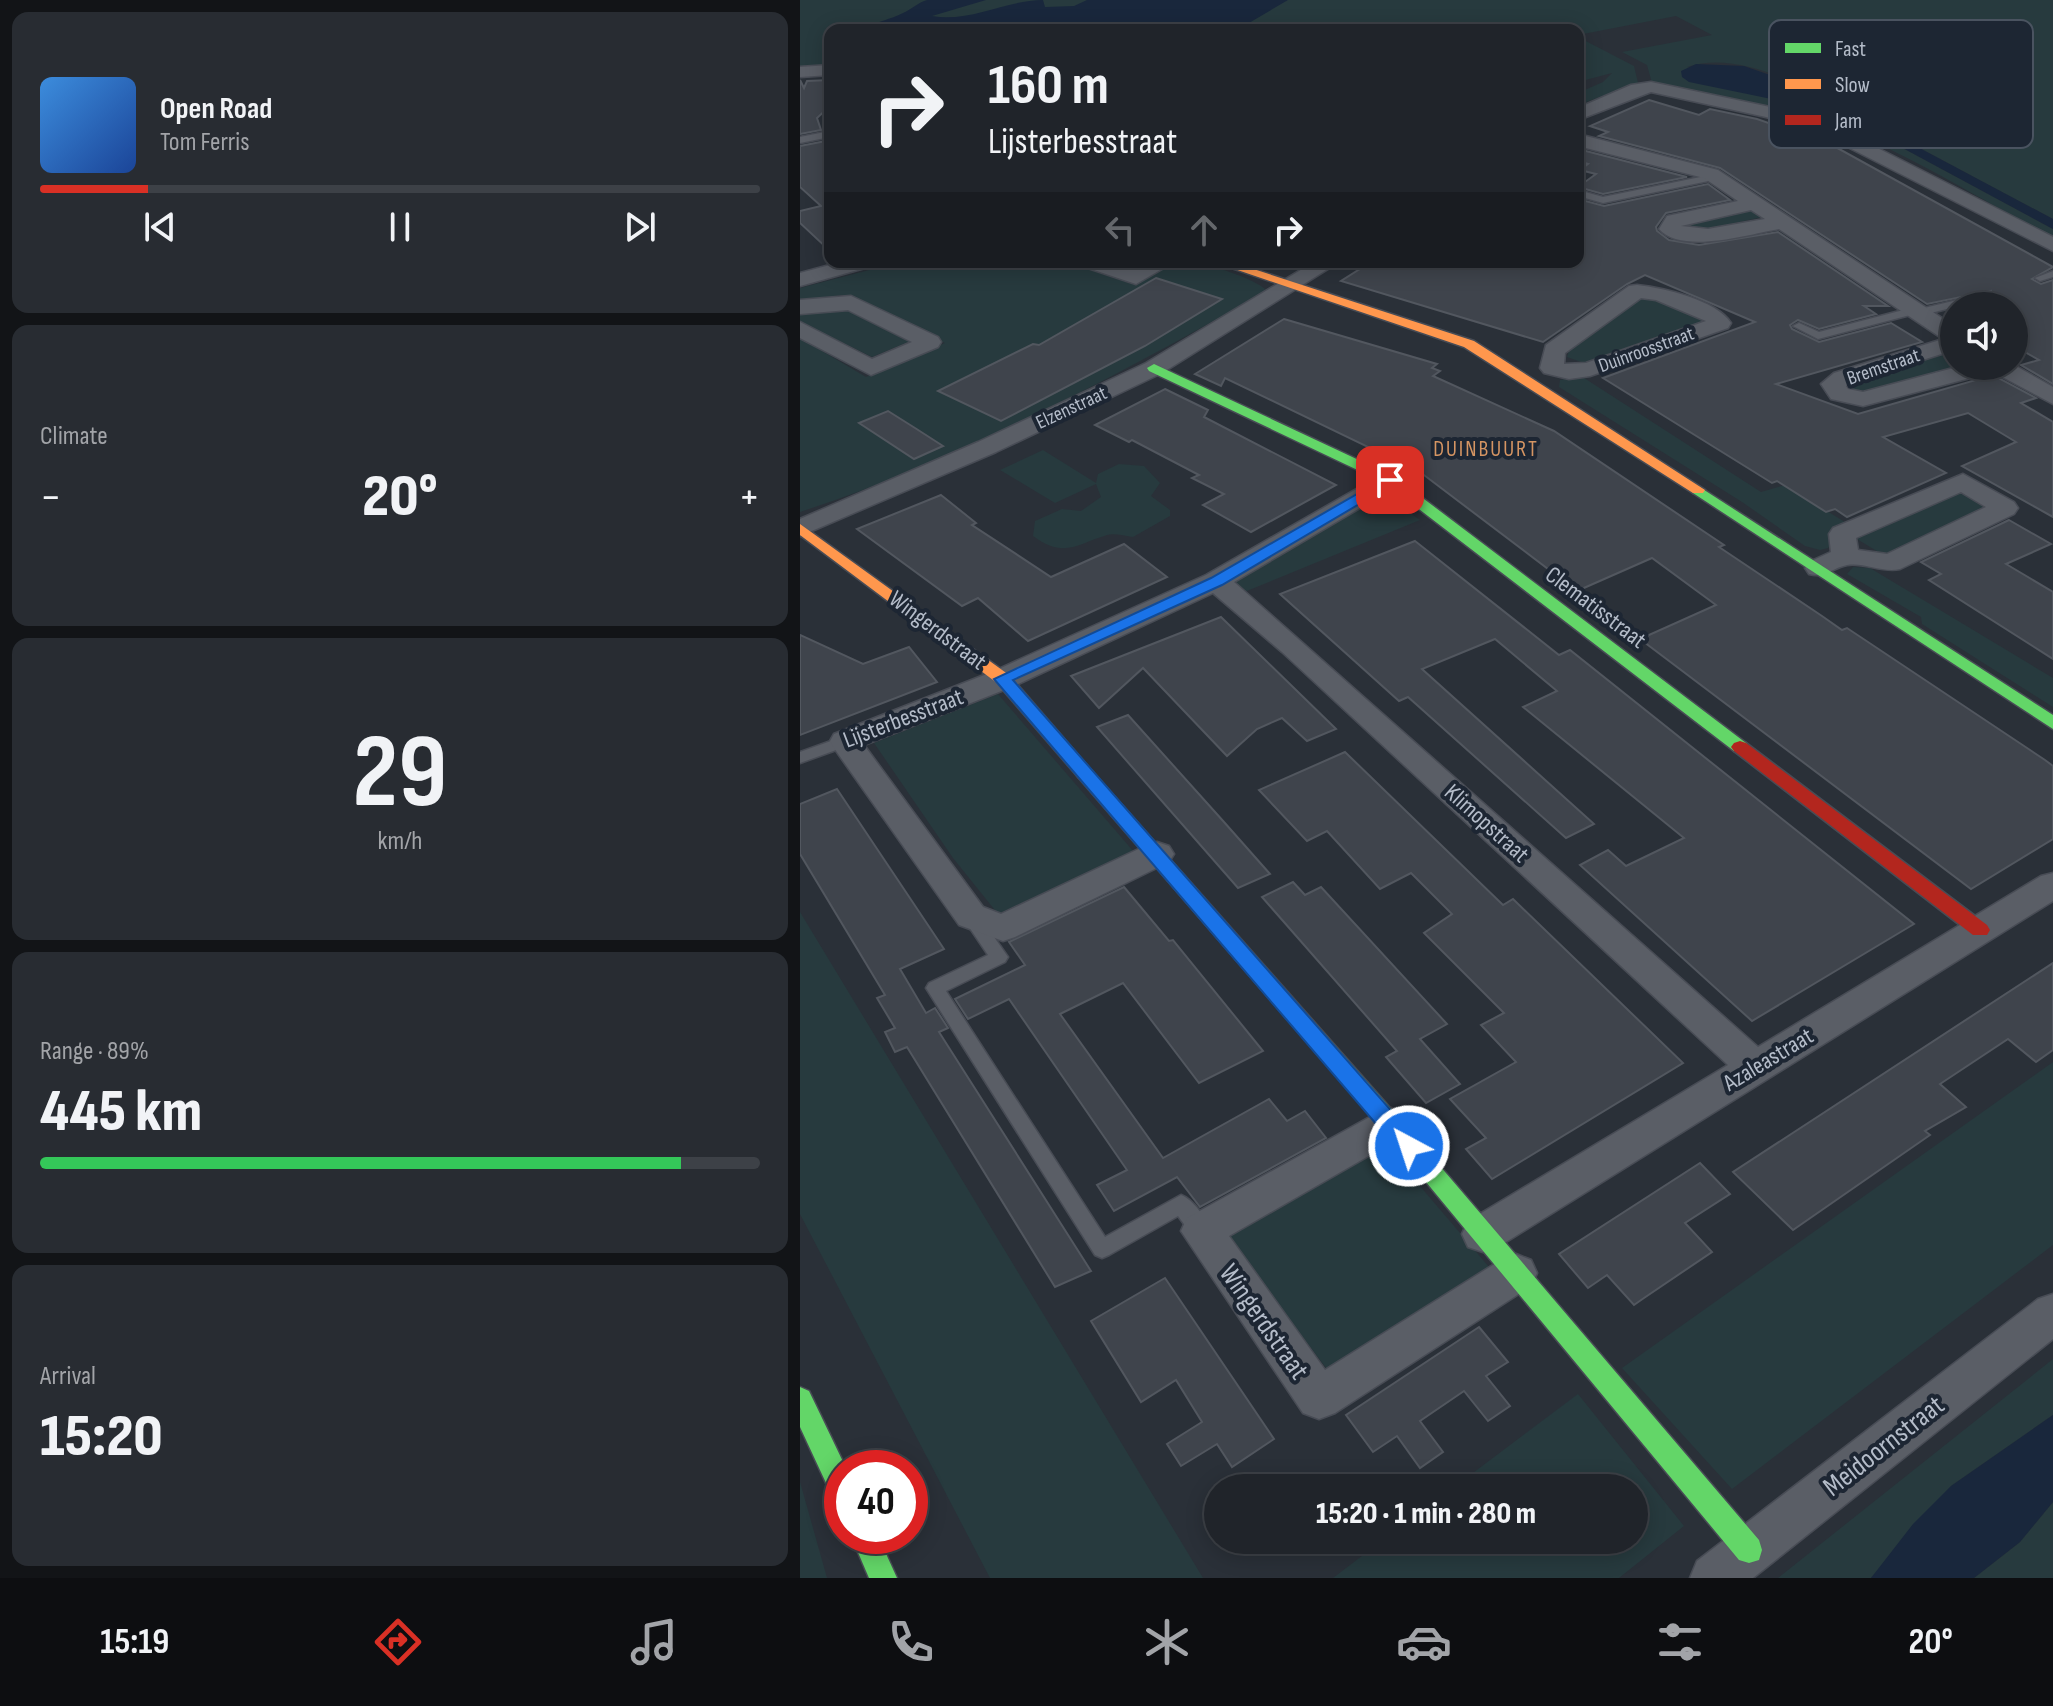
<!DOCTYPE html>
<html lang="en">
<head>
<meta charset="utf-8">
<style>
  :root { --surface:#20242a; --page:#282c32; --text:#f1f3f6; --muted:#a2a4a8; --line:#3d4147; --accent:#d93025 }
  body { margin:0; font-family:"Sofia Sans Condensed",sans-serif; background:var(--page); color:var(--text); height:100vh; display:flex; flex-direction:column; font-size:30px; white-space:nowrap }
  * { box-sizing:border-box; margin:0 }
  p { font-size:26px; color:var(--muted) }
  .icon { flex:none; width:44px; height:44px; fill:none; stroke:currentColor; stroke-width:2; stroke-linecap:round; stroke-linejoin:round }
  .map { position:relative; flex:1; overflow:hidden }
  .details { display:flex; flex-direction:column; gap:12px; padding:12px; background:#121417; width:800px }
  .details>* { flex:none }
  .guide { position:absolute; left:24px; top:24px; width:760px; height:244px; border-radius:16px; box-shadow:0 4px 20px #0003,0 0 0 2px var(--line); background:#20242a; color:var(--text); overflow:hidden }
  .controls { position:absolute; left:1140px; top:292px; display:grid; gap:16px }
  .controls a { display:grid; place-items:center; width:88px; height:88px; border-radius:50%; background:var(--surface); box-shadow:0 4px 20px #0003,0 0 0 2px var(--line); font-size:40px }
  .speed { position:absolute; left:24px; top:1450px; display:flex; gap:16px; font-size:40px; font-weight:700; text-align:center }
  .speed>* { display:grid; place-content:center; width:104px; height:104px; border-radius:50%; background:var(--surface); box-shadow:0 4px 20px #0003,0 0 0 2px var(--line); line-height:1 }
  .speed .limit { border:12px solid #d22; background:#fff; color:#111 }
  .pin { position:absolute; display:grid; place-items:center; width:68px; height:68px; color:#fff; margin:-34px; border-radius:16px; box-shadow:0 4px 12px #0006 }
  .me { position:absolute; width:88px; margin:-44px; rotate:320deg; stroke-linejoin:round; filter:drop-shadow(0 0 6px #0008) }
  .turn { display:flex; align-items:center; gap:28px; height:168px; padding:0 32px; font-size:36px }
  .turn .icon { width:104px; height:104px; stroke-width:2.5 }
  .turn b { display:block; font-size:56px; line-height:68px }
  .lanes { display:flex; align-items:center; height:76px; padding:0 32px; background:#0003; justify-content:center; gap:40px; direction:ltr }
  .lanes .off { opacity:.35 }
  .big { font-size:60px; font-weight:800; line-height:1.1 }
  .details .card { flex:1; display:flex; flex-direction:column; justify-content:center; gap:12px; min-width:0; padding:0 28px; border-radius:16px; background:var(--page) }
  .details .dial { align-items:center; gap:0 }
  .dial b { font-size:104px; line-height:1 }
  .song { display:flex; align-items:center; gap:24px }
  .cover { width:96px; height:96px; border-radius:12px; background:linear-gradient(135deg,hsl(210 70% 55%),hsl(220 70% 35%)) }
  .played { height:8px; border-radius:4px; background:linear-gradient(90deg,var(--accent) 15%,var(--line) 15%) }
  .keys { display:flex; justify-content:space-around; direction:ltr }
  .heat { display:flex; justify-content:space-between; align-items:center; font-size:44px; direction:ltr }
  .charge { height:12px; border-radius:6px; background:linear-gradient(90deg,#34c759 89%,var(--line) 0) }
  .trip { position:absolute; left:404px; top:1474px; width:444px; height:80px; border-radius:40px; background:var(--surface); box-shadow:0 4px 20px #0003,0 0 0 2px var(--line); font-weight:800; line-height:80px; text-align:center }
  .dock { display:flex; height:128px; justify-content:space-around; align-items:center; background:#0d0e11; color:var(--muted) }
  .dock .icon { width:56px; height:56px }
  .dock .selected { color:var(--accent) }
  .dock b { font-size:36px; color:var(--text) }
  main { display:flex; flex:1; min-height:0 }
  .map>svg:first-child { display:block }
  .green { fill:#273a3e }
  .water { fill:#19273c }
  .building { fill:#3f444c; stroke:#52575f; stroke-width:2 }
  .lines { fill:none; stroke-linecap:round; stroke-linejoin:round }
  .lane-casing { stroke:#484c55; stroke-width:3 }
  .street-casing { stroke:#484c55; stroke-width:3 }
  .fast-casing { stroke:#484c55; stroke-width:3 }
  .slow-casing { stroke:#484c55; stroke-width:3 }
  .jam-casing { stroke:#484c55; stroke-width:3 }
  .lane { fill:#5a5e66; fill-rule:evenodd }
  .street { fill:#5a5e66; fill-rule:evenodd }
  .fast { fill:#63d668; fill-rule:evenodd }
  .slow { fill:#ff974d; fill-rule:evenodd }
  .jam { fill:#b3261e; fill-rule:evenodd }
  .route { fill:#1a73e8; stroke:#114b97; stroke-width:2 }
  .labels { text-anchor:middle; stroke-width:8; stroke-linejoin:round; paint-order:stroke }
  .far-street-label { font-size:20px; fill:#b4bcc9; stroke:#1d2633 }
  .far-neighbourhood-label { font-size:22px; letter-spacing:2px; fill:#d59563; stroke:#1d2633 }
  .street-label { font-size:24px; fill:#b4bcc9; stroke:#1d2633 }
  .near-street-label { font-size:28px; fill:#b4bcc9; stroke:#1d2633 }
  .key { fill:#1d2633; stroke:#4a5360; stroke-width:2 }
  .key-label { font-size:22px; fill:#b4bcc9 }
</style>
</head>
<body>
<main>
<section class="details">
<div class="card">
<div class="song"><i class="cover"></i><div><b>Open Road</b><p>Tom Ferris</p></div></div>
<div class="played"></div>
<div class="keys"><svg class="icon" aria-label="previous" viewBox="0 0 24 24"><path d="M18 5L8 12l10 7zM5 5v14"/></svg><svg class="icon" aria-label="pause" viewBox="0 0 24 24"><path d="M8 5v14M16 5v14"/></svg><svg class="icon" aria-label="next" viewBox="0 0 24 24"><path d="M6 5l10 7-10 7zM19 5v14"/></svg></div>
</div>
<div class="card"><p>Climate</p>
<div class="heat"><a>−</a><b class="big">20°</b><a>+</a></div>
</div>
<div class="card dial"><b>29</b><p>km/h</p></div>
<div class="card"><p>Range · 89%</p><b class="big">445 km</b><div class="charge"></div></div>
<div class="card"><p>Arrival</p><b class="big">15:20</b></div>
</section>
<div class="map">
<svg width="1253" height="1578" viewBox="0 0 1253 1578">
  <rect width="100%" height="100%" fill="#2a3038"/>
  <g class="green">
    <path d="M0,0H1253V219L1005,87C970,72 926,54 887,67L996,104L1023,105L1253,229V239C1182,200 1112,155 1036,126C977,104 913,95 852,83L847,65L822,52L912,35L876,16L778,35V30H30V66L0,68Z"/>
    <polygon points="778,37 834,66 838,83 778,105 778,93 803,82 812,73 778,82"/>
    <polygon points="954,207 967,216 893,232 880,230 881,223"/>
    <path d="M100,262H267L335,285C348,278 365,264 379,262C396,259 457,278 467,291C316,376 165,458 0,512V338L66,377L145,343L42,295L0,300V288Z"/>
    <polygon points="844,296 858,298 905,317 907,323 787,364 767,357 770,348"/>
    <polygon points="44,307 113,340 72,357 0,322 0,312"/>
    <polygon points="1154,349 1154,366 1164,366 1062,394 1050,387 1051,381"/>
    <polygon points="781,376 961,492 985,485 1048,524 1028,548 1020,550 1005,546 942,502 759,387 760,380"/>
    <path d="M243,450L296,483L298,474L319,464L344,466L360,483L351,496L370,510V516L333,537C325,536 314,533 307,535C277,544 264,559 233,536L235,521L262,509L281,511L301,497L296,484L255,503L200,470Z"/>
    <polygon points="1155,491 1188,506 1085,556 1052,536"/>
    <polygon points="577,495 592,500 620,520 437,595 432,583"/>
    <polygon points="1053,567 1070,568 1253,678 1253,707 1122,624 1121,617 1047,574"/>
    <polygon points="198,694 334,852 198,914 153,858 74,743"/>
    <polygon points="0,912 403,1578 190,1578 0,1214"/>
    <polygon points="1253,1062 1253,1245 932,1489 822,1368"/>
    <polygon points="579,1138 689,1267 530,1373 431,1244 429,1236"/>
    <polygon points="1253,1359 1253,1415 1151,1486 1071,1578 978,1578"/>
    <polygon points="778,1394 884,1526 819,1578 533,1578 583,1540 834,1540 834,1488 653,1488"/>
    <polygon points="0,1482 27,1578 0,1578"/>
    <polygon points="1253,1502 1253,1578 1174,1578 1220,1542"/>
  </g>
  <g class="water">
    <path d="M127,0H186L132,16C169,23 206,0 243,0L245,7L274,6L287,0H488L437,30H65C78,20 90,20 103,13C112,9 117,3 127,0Z"/>
    <polygon points="896,64 944,66 1005,87 1253,219 1253,229 1023,105 996,104 889,82 882,77 881,71"/>
    <polygon points="1253,1415 1253,1502 1220,1542 1174,1578 1071,1578 1113,1524 1151,1486"/>
  </g>
  <g class="building">
    <polygon points="0,80 4,88 7,81 30,80 30,106 17,118 21,130 0,134"/>
    <polygon points="849,100 899,115 910,109 957,119 1032,145 1253,267 1232,279 1241,284 1253,280 1253,384 1221,365 1239,360 1214,346 1214,306 1171,306 1192,300 1191,291 1127,304 920,168 799,136 808,132 790,126"/>
    <polygon points="26,141 30,151 30,251 0,223 0,211 21,206 0,187 0,146"/>
    <polygon points="778,149 887,177 803,194 778,187 796,174 780,170 788,164 778,161"/>
    <polygon points="908,184 930,200 866,213 856,227 857,231 869,240 899,245 978,232 1088,306 1064,306 1076,314 1019,329 998,320 990,325 992,329 1019,342 1091,323 1122,342 976,384 1058,414 1193,375 1236,398 1221,403 1253,422 1253,517 1162,466 1216,442 1168,413 1083,437 1146,473 1047,517 1035,509 1026,512 977,481 972,483 803,378 955,322 845,275 827,284 743,342 541,281 571,262 778,262 778,199 804,206"/>
    <polygon points="356,278 422,299 345,346 201,421 138,391 233,344 239,345"/>
    <polygon points="484,319 637,364 632,368 640,371 633,376 754,431 924,545 919,547 1022,616 1042,630 1047,628 1245,760 1253,766 1253,839 1171,889 840,639 916,605 852,558 777,591 620,472 425,378 421,386 395,374"/>
    <polygon points="365,389 408,410 404,417 536,485 451,532 403,505 424,494 392,478 399,475 332,440 329,442 295,425"/>
    <polygon points="88,411 115,428 143,446 114,459 59,423"/>
    <polygon points="141,495 176,523 172,525 251,577 324,544 367,577 228,641 178,598 162,606 57,529"/>
    <polygon points="1209,520 1251,544 1206,564 1253,592 1253,659 1129,580 1141,574 1121,562"/>
    <polygon points="615,541 759,655 770,650 1114,924 952,1021 780,865 808,850 826,866 884,838 723,707 757,691 695,639 622,669 794,824 766,838 608,697 599,701 480,594"/>
    <polygon points="421,617 536,729 507,741 482,718 457,729 427,756 343,668 299,708 271,676"/>
    <polygon points="0,635 63,664 109,647 137,682 0,735"/>
    <polygon points="328,715 424,822 470,874 438,888 297,727"/>
    <polygon points="545,752 703,905 713,899 883,1063 692,1179 666,1149 686,1138 650,1099 716,1062 681,1025 704,1013 624,933 652,914 611,873 580,889 527,831 507,841 459,790"/>
    <polygon points="37,789 144,949 100,969 126,1013 135,1008 148,1028 139,1032 291,1271 255,1287 107,1047 95,1052 85,1032 95,1028 77,998 85,995 0,854 0,804"/>
    <polygon points="493,882 505,895 521,887 647,1024 620,1039 660,1084 626,1103 586,1057 597,1051 462,897"/>
    <polygon points="324,887 369,941 373,940 463,1051 399,1083 323,983 260,1014 363,1158 469,1099 487,1121 505,1111 526,1138 400,1207 377,1177 314,1211 297,1185 327,1170 209,999 168,1019 155,999 225,965 209,942"/>
    <polygon points="1253,963 1253,1050 1236,1062 1208,1039 1140,1084 1166,1107 1125,1131 1130,1135 993,1230 933,1172"/>
    <polygon points="900,1163 930,1194 885,1223 912,1252 844,1298 834,1305 807,1275 788,1288 759,1254"/>
    <polygon points="365,1278 474,1439 432,1467 417,1444 381,1466 367,1444 402,1422 376,1380 341,1402 291,1321"/>
    <polygon points="679,1327 708,1362 686,1376 710,1406 688,1421 664,1391 620,1421 643,1452 620,1468 597,1436 573,1452 546,1415"/>
  </g>
  <g class="lines">
    <g class="lane-casing">
      <g id="lane">
        <polygon points="30,131 30,137 0,143 0,137"/>
        <polygon points="915,174 918,175 918,179 803,203 778,196 778,190 803,197"/>
        <polygon points="1253,271 1253,277 1240,281 1235,278"/>
        <polygon points="1186,293 1190,294 1190,298 1119,316 1114,314 1018,339 993,326 999,323 1019,332 1115,307 1120,309"/>
        <polygon points="45,736 53,741 50,745 0,763 0,752"/>
        <path d="M172,912L178,914L208,957L205,962L146,991L305,1237L381,1195C394,1200 406,1219 412,1231L409,1237C394,1243 387,1227 378,1216L309,1255L302,1258L295,1255L126,988L129,983L188,955L163,918L166,914Z"/>
      </g>
    </g>
    <g class="street-casing">
      <g id="street">
        <polygon points="30,65 30,75 0,77 0,67"/>
        <polygon points="851,82 970,107 1030,124 1253,237 1253,251 1018,132 966,117 851,92 778,120 778,108 831,85"/>
        <path d="M778,134L918,170L1154,326V350L1050,383L1046,386L1048,389L1063,392L1161,366L1214,365L1253,387V404L1193,372L1063,406L1031,399L1021,384L1034,373L1143,339L979,229C950,234 882,255 859,229L867,216L938,201L904,178L778,146ZM951,210L965,219L908,229L881,226Z"/>
        <polygon points="41,262 75,262 72,266 0,286 0,273"/>
        <polygon points="279,262 310,262 334,270 349,262 374,262 336,284 282,266"/>
        <polygon points="514,262 539,262 362,373 196,452 0,536 0,519 178,442 346,363"/>
        <path d="M837,285C864,288 916,300 931,323L928,328L790,376L769,379L744,373L740,368L746,345L829,286ZM841,298L856,300L906,321L786,363L764,364L765,353Z"/>
        <polygon points="51,296 138,337 141,342 138,347 71,375 0,338 0,322 72,359 112,342 48,310 0,314 0,300"/>
        <polygon points="590,472 599,475 603,480 599,485 434,582 958,1047 1241,876 1253,873 1253,901 698,1247 683,1252 668,1247 662,1234 668,1221 928,1065 482,652 413,593 214,686 64,745 183,907 201,914 345,846 357,842 369,846 374,854 369,862 215,937 203,941 159,925 34,748 30,741 34,734 192,672 406,575 581,475"/>
        <path d="M1163,474L1214,502L1218,508L1214,514L1100,569C1082,573 1064,562 1047,565C1032,568 1026,578 1009,574L1005,568L1009,562L1031,552L1029,534L1033,528ZM1161,492L1186,507L1087,554L1058,550L1056,538Z"/>
        <polygon points="591,1108 605,1113 610,1124 605,1135 429,1236 525,1370 701,1260 716,1254 731,1260 737,1273 731,1286 535,1413 519,1419 503,1413 381,1231 387,1218 577,1113"/>
        <polygon points="1253,1294 1253,1339 953,1578 890,1578 897,1561 1238,1299"/>
      </g>
    </g>
    <g class="fast-casing">
      <g id="fast">
        <polygon points="354,364 595,477 946,743 949,747 946,751 934,751 585,483 349,371 347,368"/>
        <polygon points="898,486 1253,715 1253,729 893,493 891,490"/>
        <polygon points="285,768 291,770 599,1118 959,1540 962,1550 959,1560 949,1563 939,1560 583,1130 279,778 276,774 279,770"/>
        <polygon points="0,1387 9,1391 46,1468 42,1468 42,1502 33,1498 0,1427"/>
        <polygon points="51,1536 78,1536 97,1578 69,1578"/>
      </g>
    </g>
    <g class="slow-casing">
      <g id="slow">
        <polygon points="414,262 432,262 674,341 905,490 903,493 893,493 664,347"/>
        <polygon points="0,524 209,675 291,770 294,774 291,778 279,778 197,683 0,535"/>
      </g>
    </g>
    <g class="jam-casing">
      <polygon id="jam" points="940,741 946,743 1187,925 1190,930 1187,935 1173,935 934,751 931,747 934,743"/>
    </g>
    <use href="#lane" class="lane"/>
    <use href="#street" class="street"/>
    <use href="#fast" class="fast"/>
    <use href="#slow" class="slow"/>
    <use href="#jam" class="jam"/>
  </g>
  <polygon class="route" points="590,475 595,477 595,483 422,585 213,680 617,1140 620,1146 617,1153 609,1155 601,1153 194,679 411,578"/>
  <g class="labels">
    <g class="far-street-label">
      <text transform="translate(846 349) rotate(-20)" y="7">Duinroosstraat</text>
      <text transform="translate(1083 366) rotate(-19)" y="7">Bremstraat</text>
      <text transform="translate(271 407) rotate(-25)" y="7">Elzenstraat</text>
    </g>
    <g class="far-neighbourhood-label">
      <text x="686" y="456">DUINBUURT</text>
    </g>
    <g class="street-label">
      <text transform="translate(796 607) rotate(37)" y="8">Clematisstraat</text>
      <text transform="translate(138 630) rotate(37)" y="8">Wingerdstraat</text>
      <text transform="translate(103 718) rotate(-21)" y="8">Lijsterbesstraat</text>
      <text transform="translate(687 823) rotate(42)" y="8">Klimopstraat</text>
      <text transform="translate(968 1059) rotate(-31)" y="8">Azaleastraat</text>
    </g>
    <g class="near-street-label">
      <text transform="translate(465 1321) rotate(55)" y="10">Wingerdstraat</text>
      <text transform="translate(1083 1445) rotate(-38)" y="10">Meidoornstraat</text>
    </g>
  </g>
  <rect x="969" y="20" width="264" height="128" rx="12" class="key"/>
  <rect x="985" y="43" width="36" height="10" fill="#63d668"/>
  <rect x="985" y="79" width="36" height="10" fill="#ff974d"/>
  <rect x="985" y="115" width="36" height="10" fill="#b3261e"/>
  <g class="key-label">
    <text x="1035" y="56">Fast</text>
    <text x="1035" y="92">Slow</text>
    <text x="1035" y="128">Jam</text>
  </g>
</svg>
<div class="controls">
<a><svg class="icon" aria-label="sound" viewBox="0 0 24 24"><path d="M4 9h4l5-4v14l-5-4H4zM17 9q2 3 0 6"/></svg></a>
</div>
<div class="speed"><div class="limit">40</div></div>
<div class="pin" style="left:590px;top:480px;background:#d93025"><svg class="icon" aria-label="arrive" viewBox="0 0 24 24"><path d="M6 21V4h12l-3 4 3 4H6"/></svg></div>
<svg class="me" style="left:609px;top:1146px" viewBox="-20 -20 40 40"><circle r="17" fill="#1a73e8" stroke="#fff" stroke-width="3"/><path d="M0-11L8 9 0 5-8 9z" fill="#fff"/></svg>
<div class="trip">15:20 · 1 min · 280 m</div>
<div class="guide">
<div class="turn"><svg class="icon" aria-label="right" viewBox="0 0 24 24"><path d="M7 20v-9h11M14 6l5 5-5 5"/></svg><div><b>160 m</b>Lijsterbesstraat</div></div>
<div class="lanes"><svg class="icon off" aria-label="left" viewBox="0 0 24 24"><path d="M17 20v-9H6M10 6l-5 5 5 5"/></svg><svg class="icon off" aria-label="ahead" viewBox="0 0 24 24"><path d="M12 20V5M6 11l6-6 6 6"/></svg><svg class="icon" aria-label="right" viewBox="0 0 24 24"><path d="M7 20v-9h11M14 6l5 5-5 5"/></svg></div>
</div>
</div>
</main>
<nav class="dock">
<b>15:19</b>
<svg class="icon selected" aria-label="directions" viewBox="0 0 24 24"><path d="M12 3l9 9-9 9-9-9zM9 14v-3h6M13 9l2 2-2 2"/></svg>
<svg class="icon" aria-label="music" viewBox="0 0 24 24"><path d="M9 18V5l10-2v13"/><circle cx="6" cy="18" r="3"/><circle cx="16" cy="16" r="3"/></svg>
<svg class="icon" aria-label="phone" viewBox="0 0 24 24"><path d="M5 4h4l2 5-3 2q2 4 5 5l2-3 5 2v4C11 20 4 13 5 4z"/></svg>
<svg class="icon" aria-label="climate" viewBox="0 0 24 24"><path d="M12 3v18M4 7l16 10M4 17L20 7"/></svg>
<svg class="icon" aria-label="car" viewBox="0 0 24 24"><path d="M5 17H2v-5l4-1 3-4h7l3 4 3 1v5h-3M9 17h6M6 11h13"/><circle cx="7" cy="17" r="2"/><circle cx="17" cy="17" r="2"/></svg>
<svg class="icon" aria-label="filters" viewBox="0 0 24 24"><path d="M4 7h16M4 17h16"/><circle cx="9" cy="7" r="2"/><circle cx="15" cy="17" r="2"/></svg>
<b>20°</b>
</nav>
</body>
</html>
